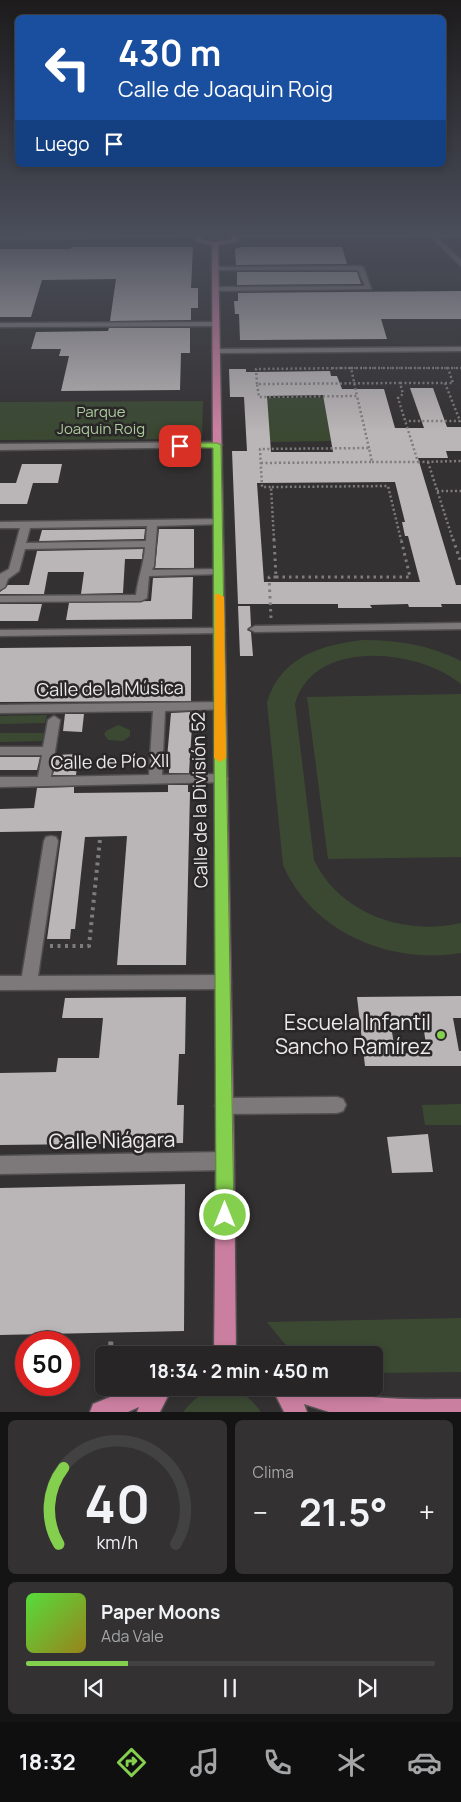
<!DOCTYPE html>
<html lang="es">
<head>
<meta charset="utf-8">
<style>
  :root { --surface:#272526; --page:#333132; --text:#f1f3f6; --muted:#a4a5a7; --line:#434243; --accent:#84cf4d }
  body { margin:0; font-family:Manrope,sans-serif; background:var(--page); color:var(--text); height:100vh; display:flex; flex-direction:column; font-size:19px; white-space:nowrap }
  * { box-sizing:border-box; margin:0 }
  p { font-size:16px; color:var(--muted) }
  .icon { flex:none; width:28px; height:28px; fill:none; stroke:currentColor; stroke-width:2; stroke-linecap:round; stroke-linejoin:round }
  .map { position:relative; height:1412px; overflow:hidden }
  .details { display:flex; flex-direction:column; gap:8px; padding:8px; background:#151415; flex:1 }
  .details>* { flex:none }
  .guide { position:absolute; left:15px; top:15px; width:431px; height:152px; border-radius:8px; box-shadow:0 2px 8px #0003,0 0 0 1px var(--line); background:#1a4fa0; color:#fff; overflow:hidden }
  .speed { position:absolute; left:15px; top:1331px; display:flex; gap:10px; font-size:25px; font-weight:700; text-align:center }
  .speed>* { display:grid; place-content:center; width:65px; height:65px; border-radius:50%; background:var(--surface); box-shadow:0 2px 8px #0003,0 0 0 1px var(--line); line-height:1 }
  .speed .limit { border:8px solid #d22; background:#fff; color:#111 }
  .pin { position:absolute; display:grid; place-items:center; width:42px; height:42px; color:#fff; margin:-21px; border-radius:10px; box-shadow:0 2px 8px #0006 }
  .me { position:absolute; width:55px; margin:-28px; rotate:0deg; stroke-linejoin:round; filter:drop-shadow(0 0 4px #0008) }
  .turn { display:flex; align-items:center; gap:18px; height:105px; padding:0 20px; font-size:22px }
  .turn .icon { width:65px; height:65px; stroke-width:2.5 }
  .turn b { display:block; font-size:35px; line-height:42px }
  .then { display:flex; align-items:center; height:48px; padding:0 20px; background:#0003; gap:10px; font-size:19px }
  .big { font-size:38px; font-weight:700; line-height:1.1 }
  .details .card { flex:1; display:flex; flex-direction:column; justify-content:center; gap:8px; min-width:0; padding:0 18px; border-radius:8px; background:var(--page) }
  .details .dial { align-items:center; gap:0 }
  .dial svg { height:130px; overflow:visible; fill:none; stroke:var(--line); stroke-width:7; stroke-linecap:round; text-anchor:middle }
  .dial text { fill:var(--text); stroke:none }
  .song { display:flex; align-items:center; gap:15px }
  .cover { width:60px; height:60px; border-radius:8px; background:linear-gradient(135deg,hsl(110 70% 55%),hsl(50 70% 35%)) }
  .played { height:5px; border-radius:2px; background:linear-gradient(90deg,var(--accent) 25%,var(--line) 25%) }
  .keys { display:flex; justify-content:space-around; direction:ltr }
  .heat { display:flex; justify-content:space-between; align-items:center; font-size:28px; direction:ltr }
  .details .tiles { flex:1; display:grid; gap:8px; grid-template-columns:1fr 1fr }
  .card:last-child { grid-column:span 2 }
  .trip { position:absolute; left:95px; top:1346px; width:288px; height:50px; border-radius:8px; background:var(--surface); box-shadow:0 2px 8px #0003,0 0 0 1px var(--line); font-weight:700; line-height:50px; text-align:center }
  .menu { display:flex; height:80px; justify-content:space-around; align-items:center; background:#100f0f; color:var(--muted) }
  .menu .icon { width:35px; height:35px }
  .menu .selected { color:var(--accent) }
  .menu b { font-size:22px; color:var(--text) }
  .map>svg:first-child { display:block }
  .green { fill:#3b4933 }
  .building { fill:#bab5b6; fill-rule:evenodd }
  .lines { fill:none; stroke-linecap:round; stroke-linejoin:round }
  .minor-casing { stroke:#524f50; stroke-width:3 }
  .major-casing { stroke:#524f50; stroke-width:3 }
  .path-far4 { stroke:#7f7c7d; stroke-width:2; stroke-dasharray:1 2; stroke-linecap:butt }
  .path-far3 { stroke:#7f7c7d; stroke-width:2.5; stroke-dasharray:2 2.5; stroke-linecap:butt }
  .path-far2 { stroke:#7f7c7d; stroke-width:3; stroke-dasharray:2.5 4; stroke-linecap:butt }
  .path-far1 { stroke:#7f7c7d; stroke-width:4; stroke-dasharray:3 4.5; stroke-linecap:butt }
  .path { stroke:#7f7c7d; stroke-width:5; stroke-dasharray:4 5.5; stroke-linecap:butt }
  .minor { fill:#7d787a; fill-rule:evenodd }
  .major { fill:#cb7fa0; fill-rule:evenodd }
  .route { fill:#84cf4d; stroke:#568732 }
  .slow { fill:#f59e0b }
  .poi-dot { fill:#84cf4d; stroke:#2a2728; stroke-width:2 }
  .labels { text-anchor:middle; stroke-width:5; stroke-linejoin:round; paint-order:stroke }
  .far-park-label { font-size:15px; fill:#acca9b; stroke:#2a2728 }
  .street-label { font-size:18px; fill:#edeaeb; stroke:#2a2728 }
  .near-poi-label { font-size:21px; fill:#edeaeb; stroke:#2a2728; text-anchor:end }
  .near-street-label { font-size:21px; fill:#edeaeb; stroke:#2a2728 }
</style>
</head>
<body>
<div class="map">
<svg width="461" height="1412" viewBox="0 0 461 1412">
  <rect width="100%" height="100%" fill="#343132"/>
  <g class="green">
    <polygon points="248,398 324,398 331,441 270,442 267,404"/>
    <polygon points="203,401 202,439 0,440 0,402"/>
    <path d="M363,640C397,640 430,645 461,661V684C419,649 313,637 295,704L314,860C340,914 404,936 461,923V953C390,965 312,932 283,865L267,702C281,657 320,645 363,640Z"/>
    <polygon points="461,694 461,857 328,859 307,697"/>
    <polygon points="47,715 45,723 0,724 0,716"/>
    <polygon points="118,725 130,730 130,736 123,741 108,740 104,734 106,731"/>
    <polygon points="0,733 44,733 42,741 0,742"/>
    <polygon points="461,1104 461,1125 425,1125 422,1105"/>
    <polygon points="461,1318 461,1372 374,1373 374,1355 301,1355 284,1343 267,1322"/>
    <path d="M222,1388C240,1390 251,1398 261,1412H183C194,1398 205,1390 222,1388Z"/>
  </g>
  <g class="building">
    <polygon points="71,247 193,247 191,288 198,288 198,308 191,308 191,320 110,321 116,279 42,280 31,317 0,317 0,249 71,249"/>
    <polygon points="241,247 342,247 347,264 236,265 235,249"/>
    <polygon points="237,272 357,272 361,284 237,285"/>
    <polygon points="461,291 461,319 381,319 387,339 240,340 239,314 235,314 234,301 238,301 238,293"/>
    <polygon points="109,328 190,328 190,353 181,353 180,390 61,391 69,356 59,356 61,349 31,349 36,332 108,331"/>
    <path d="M229,369H246V372L330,371L331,376H337L342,389H384L395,428H424L410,388H433L447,427H461V451H446L448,458H418L456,585H461V604H441L442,607H409L408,604L370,605L372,608H338V604H238L232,451H247L244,397H230ZM323,395L333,452H271L267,396ZM395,482L405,522H402L405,536H408L420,582H264L257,483Z"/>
    <polygon points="22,464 62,464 58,483 33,483 27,504 0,504 0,483 16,483"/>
    <polygon points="145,529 144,539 39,541 42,530"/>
    <polygon points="159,529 194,529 194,568 155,568"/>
    <polygon points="143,549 142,559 125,559 123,593 81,594 84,572 48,572 44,594 0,594 0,592 8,585 29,585 37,551"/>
    <polygon points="193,577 192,619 66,620 69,603 151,601 153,578"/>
    <polygon points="0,604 42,604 38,621 0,621"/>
    <polygon points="238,606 250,606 251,626 247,630 251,632 253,656 240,656"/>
    <polygon points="191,646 191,701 0,702 0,648"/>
    <polygon points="190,712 190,726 192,726 189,773 169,773 169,759 167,758 171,713"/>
    <polygon points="65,714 84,714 82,732 63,731"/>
    <polygon points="76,754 78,760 76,775 53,775 57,755"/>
    <polygon points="0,757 40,757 37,770 0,770"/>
    <polygon points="168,785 188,785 188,792 190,792 186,965 117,965 127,836 85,837 75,929 71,929 70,939 47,939 62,831 0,832 0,809 34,808 37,788 74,787 74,793 168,792"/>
    <path d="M461,996V1018H453L459,1051H461V1066H365L357,997ZM422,1018L427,1051L401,1054L400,1051H395L390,1019Z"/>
    <polygon points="186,997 185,1054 179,1054 177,1105 184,1105 183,1143 0,1145 0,1073 56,1072 58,1058 99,1058 103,1018 62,1018 65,998"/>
    <polygon points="428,1134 433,1172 392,1173 387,1137"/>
    <polygon points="185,1184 184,1331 0,1335 0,1188"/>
  </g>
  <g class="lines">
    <g class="minor-casing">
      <g id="minor">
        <polygon points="202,234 199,237 0,239 0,235"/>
        <polygon points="461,234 461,237 234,237 231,235"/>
        <polygon points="435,239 439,239 461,260 461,266 435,241"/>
        <polygon points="361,266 364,268 371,289 215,291 212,289 215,287 365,286 358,270 213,270 212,269 215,267"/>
        <polygon points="218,322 219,324 215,326 0,327 0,323"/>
        <polygon points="461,347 461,351 216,353 212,351 216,349"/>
        <polygon points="217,442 222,445 220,447 0,450 0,444"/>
        <path d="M218,519L222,520V524L157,526L154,566L152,570L218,569L222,570L223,572L222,574L149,576L147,598L141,601L0,602V596L136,595C138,578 144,564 145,547L25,549L19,571L8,579L5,587L0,590V574L9,569L20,528H0V522ZM147,526L146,541L26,543L30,528Z"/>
        <polygon points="461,623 461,629 255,632 249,629 255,626"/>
        <polygon points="219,628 225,631 223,633 0,636 0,630"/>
        <polygon points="220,702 226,706 224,709 165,711 162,775 221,774 226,776 228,779 226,782 0,787 0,777 38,777 42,755 0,755 0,747 43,747 48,720 54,716 60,720 51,777 149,775 153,711 0,713 0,705"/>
        <polygon points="51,836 56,837 58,841 38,976 223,975 229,977 231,982 229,987 223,989 0,990 0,976 22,976 44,841 46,837"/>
        <polygon points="337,1097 343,1099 346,1105 343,1111 337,1113 224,1114 218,1112 215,1106 218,1100 224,1098"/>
        <polygon points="225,1152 232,1155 234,1161 232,1167 225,1170 0,1174 0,1156"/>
      </g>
    </g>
    <g class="major-casing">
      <g id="major">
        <polygon points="197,234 204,234 201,240 215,242 232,239 229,234 236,234 239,238 236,242 218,245 234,1161 236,1355 214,1355 216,1161 212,245 197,242 194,238"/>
        <polygon points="132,1388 172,1388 160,1412 137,1412 139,1407 128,1412 90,1412 93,1404"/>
        <path d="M272,1388C306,1383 338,1394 372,1397C401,1400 431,1399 461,1399V1412H329L304,1404L307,1412H284Z"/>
      </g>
    </g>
    <g class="path-far4">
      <polyline points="333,368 351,368"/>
      <polyline points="351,368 448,368"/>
      <polyline points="448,368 461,368"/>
    </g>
    <g class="path-far3">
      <polyline points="351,368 448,368"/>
      <polyline points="400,383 445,383 460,421 406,421"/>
      <polyline points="445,383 453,383 448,368 461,368"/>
      <polyline points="257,384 256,369 351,368 357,396"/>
      <polyline points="369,448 357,396 259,397 257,384 400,383 403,394 398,398 418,462 372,462"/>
      <polyline points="418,462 461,461"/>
      <polyline points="428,462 453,540"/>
      <polyline points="261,463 372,462 369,448 260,449 262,487 271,487"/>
      <polyline points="437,491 461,491"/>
      <polyline points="274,540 271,487 388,486 401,540"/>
    </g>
    <g class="path-far2">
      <polyline points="274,539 276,577"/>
      <polyline points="453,539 461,563"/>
      <polyline points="276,577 410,577 401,539"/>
      <polyline points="271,618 269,577 276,577"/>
    </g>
    <polyline class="path-far1" points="50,946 89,946 100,839"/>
    <polyline class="path" points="110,1355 111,1340"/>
    <use href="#minor" class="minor"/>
    <use href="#major" class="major"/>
  </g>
  <linearGradient id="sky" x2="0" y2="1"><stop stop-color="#1d1b1c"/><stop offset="0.54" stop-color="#4a4e5a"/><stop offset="1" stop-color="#4a4e5a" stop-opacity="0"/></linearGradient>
  <rect width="461" height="432" fill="url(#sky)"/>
  <polygon class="route" points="180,443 217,443 221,445 234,1215 231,1221 225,1224 219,1221 216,1215 213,448 177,447 177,444"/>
  <polygon class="slow" points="215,594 219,594 224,597 226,758 220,762 214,758"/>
  <circle class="poi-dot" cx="441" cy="1035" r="5"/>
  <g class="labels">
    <g class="far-park-label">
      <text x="101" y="417">Parque<tspan x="101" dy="17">Joaquin Roig</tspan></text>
    </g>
    <g class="street-label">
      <text transform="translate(110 689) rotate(-1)" y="6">Calle de la Música</text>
      <text transform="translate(110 762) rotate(-1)" y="6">Calle de Pío XII</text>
      <text transform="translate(200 800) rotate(-91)" y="6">Calle de la División 52</text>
    </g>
    <g class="near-poi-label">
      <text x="431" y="1030">Escuela Infantil<tspan x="431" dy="24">Sancho Ramírez</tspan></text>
    </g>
    <g class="near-street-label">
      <text transform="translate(112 1141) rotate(-1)" y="7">Calle Niágara</text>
    </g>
  </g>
</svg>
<div class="speed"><div class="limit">50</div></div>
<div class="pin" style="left:180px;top:446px;background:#d93025"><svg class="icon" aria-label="arrive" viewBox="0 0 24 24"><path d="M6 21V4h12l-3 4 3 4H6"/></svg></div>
<svg class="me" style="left:225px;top:1215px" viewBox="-20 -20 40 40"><circle r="17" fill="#84cf4d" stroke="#fff" stroke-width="3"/><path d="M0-11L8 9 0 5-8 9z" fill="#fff"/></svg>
<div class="trip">18:34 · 2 min · 450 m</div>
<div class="guide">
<div class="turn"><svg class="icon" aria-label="left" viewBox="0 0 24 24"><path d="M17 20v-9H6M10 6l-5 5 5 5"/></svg><div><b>430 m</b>Calle de Joaquin Roig</div></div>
<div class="then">Luego<svg class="icon" aria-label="arrive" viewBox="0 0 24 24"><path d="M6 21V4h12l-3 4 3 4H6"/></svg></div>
</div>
</div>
<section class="details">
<div class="tiles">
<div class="card dial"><svg viewBox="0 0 100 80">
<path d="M14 69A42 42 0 1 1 86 69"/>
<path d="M14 69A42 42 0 0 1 17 22" stroke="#84cf4d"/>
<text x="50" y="56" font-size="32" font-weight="700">40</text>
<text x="50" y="72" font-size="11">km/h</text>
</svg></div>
<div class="card"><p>Clima</p>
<div class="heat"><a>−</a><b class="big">21.5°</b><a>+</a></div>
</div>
<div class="card">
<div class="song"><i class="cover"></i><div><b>Paper Moons</b><p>Ada Vale</p></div></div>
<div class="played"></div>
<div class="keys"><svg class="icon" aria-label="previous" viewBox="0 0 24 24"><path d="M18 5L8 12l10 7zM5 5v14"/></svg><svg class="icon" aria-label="pause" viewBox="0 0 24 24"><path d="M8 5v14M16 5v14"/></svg><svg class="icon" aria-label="next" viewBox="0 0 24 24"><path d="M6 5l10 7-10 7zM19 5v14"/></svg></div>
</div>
</div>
</section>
<nav class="menu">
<b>18:32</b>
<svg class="icon selected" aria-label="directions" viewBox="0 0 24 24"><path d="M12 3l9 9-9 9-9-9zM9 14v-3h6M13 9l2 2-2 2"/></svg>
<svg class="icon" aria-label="music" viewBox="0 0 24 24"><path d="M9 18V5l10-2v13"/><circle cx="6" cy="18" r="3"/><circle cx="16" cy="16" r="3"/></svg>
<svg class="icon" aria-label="phone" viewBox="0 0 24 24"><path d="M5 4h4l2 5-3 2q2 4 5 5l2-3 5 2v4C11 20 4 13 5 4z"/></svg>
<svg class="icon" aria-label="climate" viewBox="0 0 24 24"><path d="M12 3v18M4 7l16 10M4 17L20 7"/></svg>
<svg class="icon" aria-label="car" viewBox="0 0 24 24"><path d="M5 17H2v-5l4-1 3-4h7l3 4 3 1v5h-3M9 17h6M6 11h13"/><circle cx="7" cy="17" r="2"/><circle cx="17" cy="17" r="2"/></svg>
</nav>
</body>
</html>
